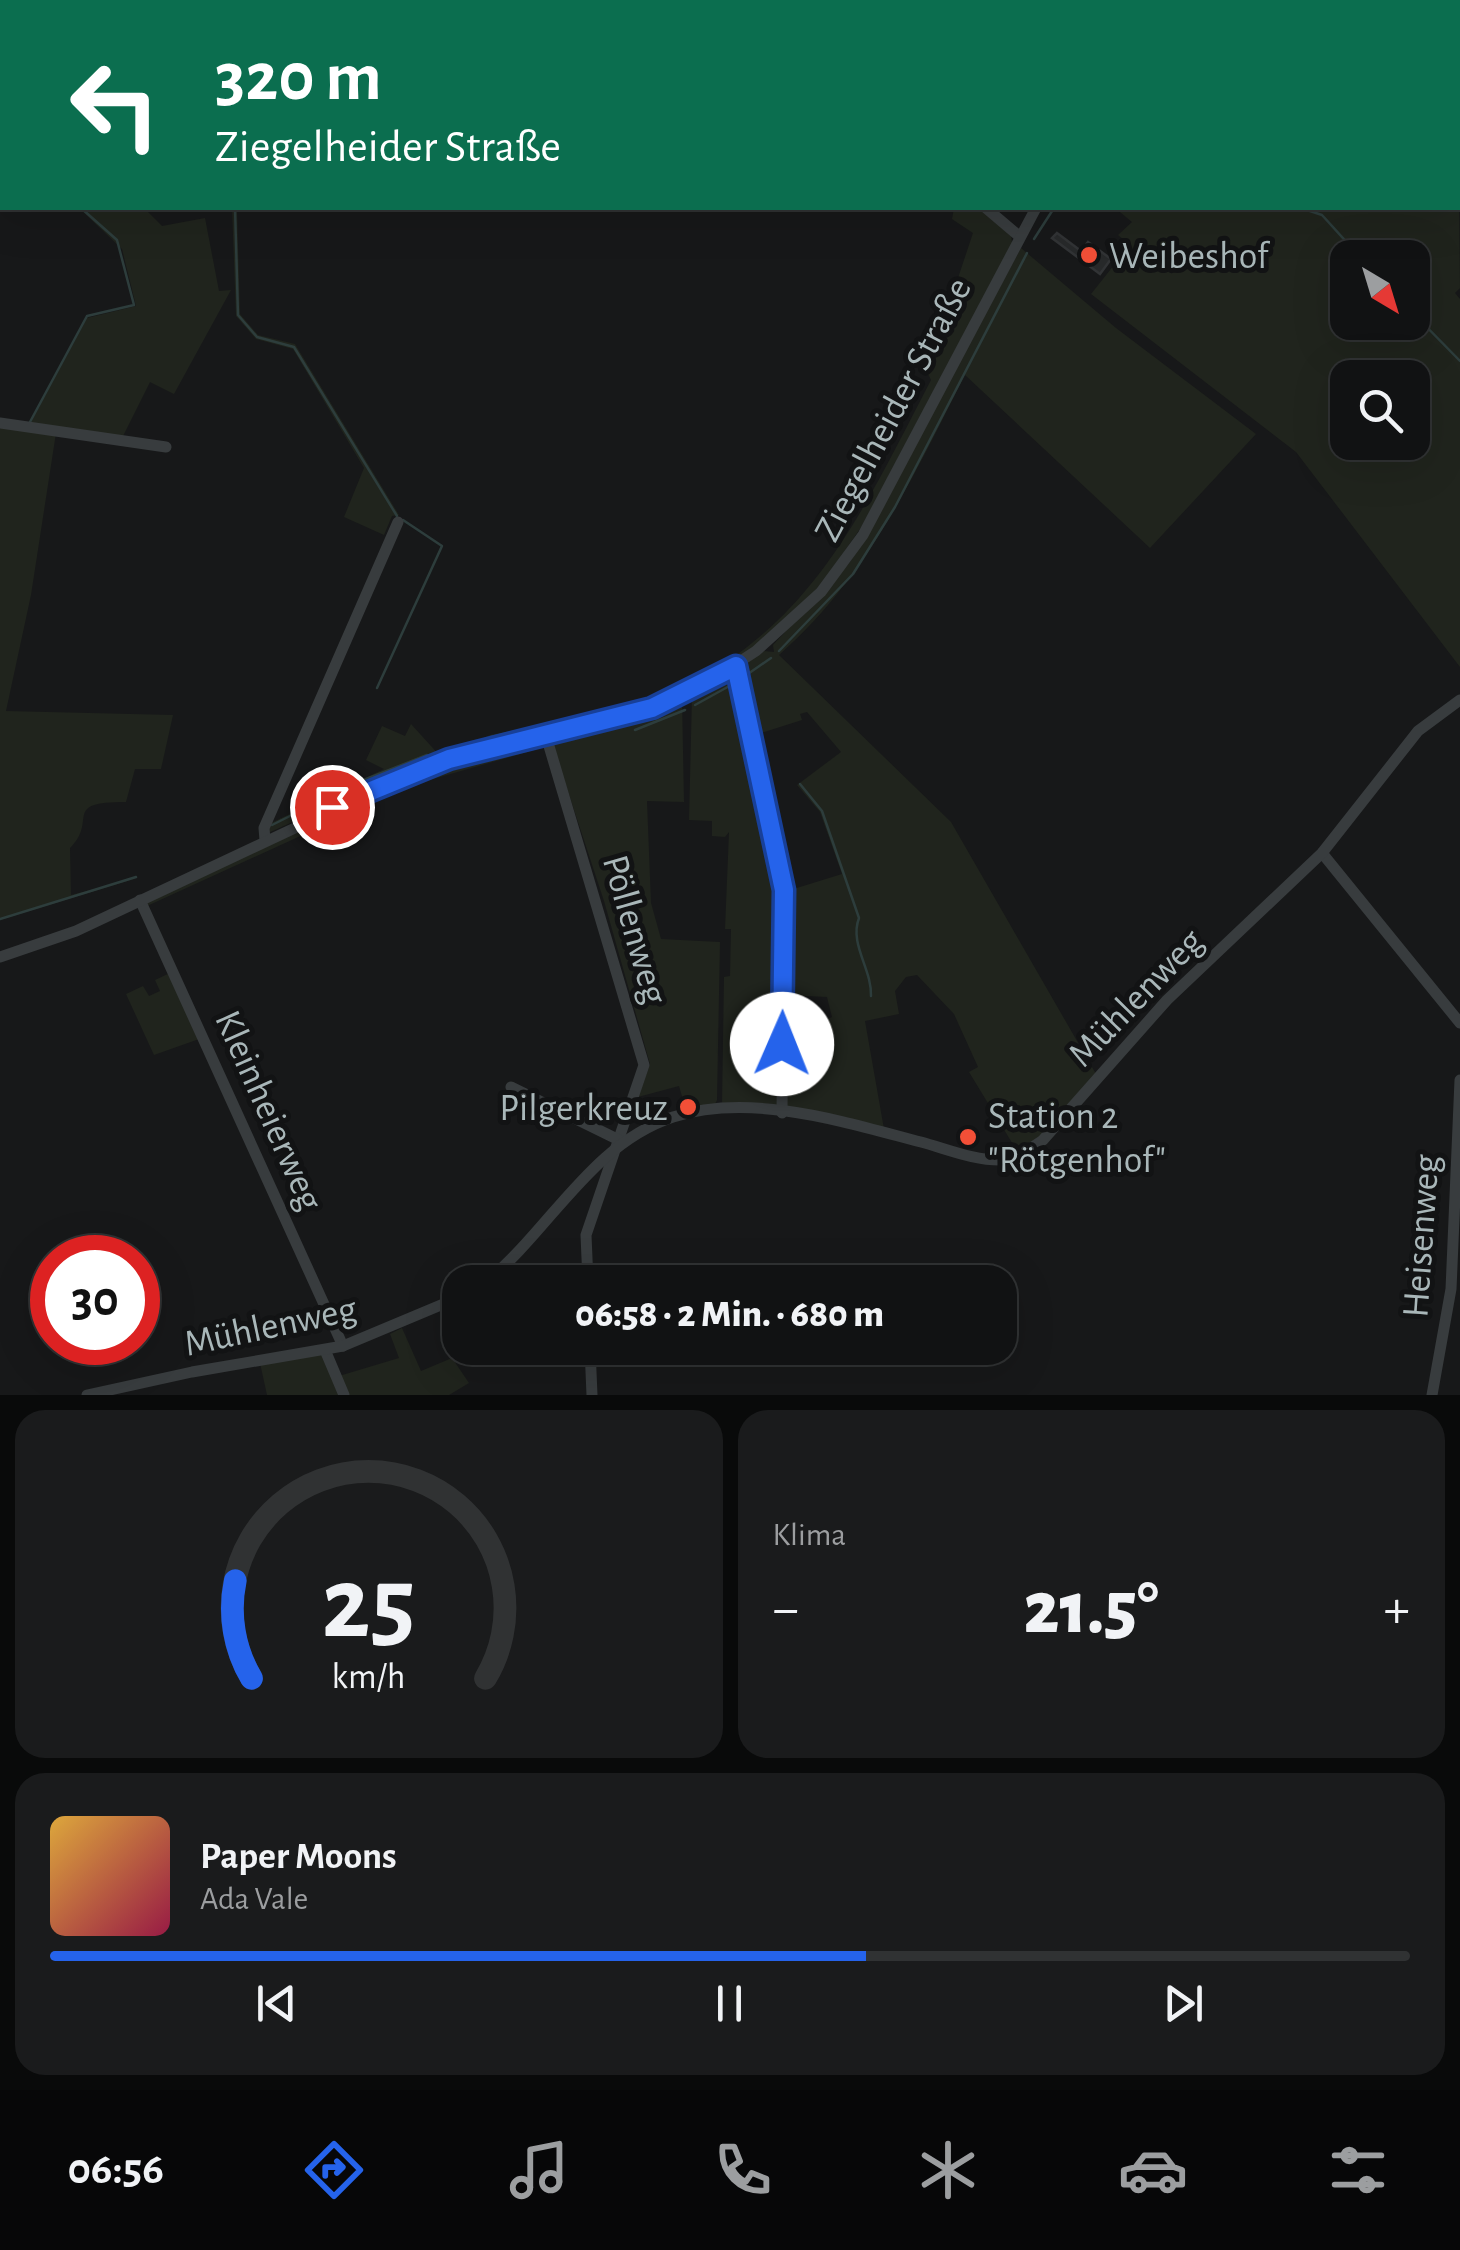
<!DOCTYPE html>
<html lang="de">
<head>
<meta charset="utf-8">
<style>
  :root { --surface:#111213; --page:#1a1b1c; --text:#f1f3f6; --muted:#9c9ea0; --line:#303233; --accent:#2563eb }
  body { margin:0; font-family:"Alegreya Sans",sans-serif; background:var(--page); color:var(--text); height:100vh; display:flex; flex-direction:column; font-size:38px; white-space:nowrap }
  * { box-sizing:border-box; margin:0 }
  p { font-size:32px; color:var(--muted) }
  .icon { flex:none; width:55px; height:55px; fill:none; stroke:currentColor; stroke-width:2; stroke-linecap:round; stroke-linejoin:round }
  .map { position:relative; height:1395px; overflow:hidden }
  .sheet { display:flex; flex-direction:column; gap:15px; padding:15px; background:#090a0a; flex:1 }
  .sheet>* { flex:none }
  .banner { position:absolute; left:0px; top:0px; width:1460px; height:210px; box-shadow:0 10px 40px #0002,0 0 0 2px var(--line); background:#0b6e4f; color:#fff; overflow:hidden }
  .needle { width:65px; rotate:142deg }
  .buttons { position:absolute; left:1330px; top:240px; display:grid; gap:20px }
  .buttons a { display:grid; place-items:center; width:100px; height:100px; border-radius:20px; background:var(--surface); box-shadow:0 10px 40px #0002,0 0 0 2px var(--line); font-size:50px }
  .speed { position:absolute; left:30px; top:1235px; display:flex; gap:20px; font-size:50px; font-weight:700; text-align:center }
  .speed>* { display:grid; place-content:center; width:130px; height:130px; border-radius:50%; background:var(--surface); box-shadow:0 10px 40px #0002,0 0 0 2px var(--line); line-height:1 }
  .speed .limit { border:15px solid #d22; background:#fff; color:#111 }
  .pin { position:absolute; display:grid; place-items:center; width:85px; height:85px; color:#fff; margin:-42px; border:5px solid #fff; border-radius:50%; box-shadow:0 2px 10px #0007 }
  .me { position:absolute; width:110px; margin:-55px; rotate:1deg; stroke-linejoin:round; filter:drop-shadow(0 0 8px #0008) }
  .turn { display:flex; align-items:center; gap:35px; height:210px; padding:0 50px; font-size:45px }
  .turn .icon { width:130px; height:130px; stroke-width:2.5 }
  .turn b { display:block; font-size:70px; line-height:85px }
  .big { font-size:75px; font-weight:800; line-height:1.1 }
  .sheet .card { flex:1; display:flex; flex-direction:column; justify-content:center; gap:15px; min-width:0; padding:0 35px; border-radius:30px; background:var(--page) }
  .sheet .dial { align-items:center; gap:0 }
  .dial svg { height:260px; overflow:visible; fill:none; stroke:var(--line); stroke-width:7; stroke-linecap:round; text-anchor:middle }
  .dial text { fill:var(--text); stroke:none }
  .song { display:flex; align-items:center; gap:30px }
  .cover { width:120px; height:120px; border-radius:15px; background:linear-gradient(135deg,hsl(40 70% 55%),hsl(340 70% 35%)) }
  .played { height:10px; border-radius:5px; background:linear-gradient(90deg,var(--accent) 60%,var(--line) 60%) }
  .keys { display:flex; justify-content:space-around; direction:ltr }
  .heat { display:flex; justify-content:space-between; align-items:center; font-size:55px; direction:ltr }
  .sheet .tiles { flex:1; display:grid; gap:15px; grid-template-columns:1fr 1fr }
  .card:last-child { grid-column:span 2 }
  .trip { position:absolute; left:442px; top:1265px; width:575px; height:100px; border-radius:30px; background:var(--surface); box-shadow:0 10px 40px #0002,0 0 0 2px var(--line); font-weight:800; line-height:100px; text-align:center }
  .tabs { display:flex; height:160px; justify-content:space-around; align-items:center; background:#070708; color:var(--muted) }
  .tabs .icon { width:70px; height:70px }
  .tabs .on { color:var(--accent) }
  .tabs b { font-size:45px; color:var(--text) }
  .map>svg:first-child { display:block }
  .green { fill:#20241d; fill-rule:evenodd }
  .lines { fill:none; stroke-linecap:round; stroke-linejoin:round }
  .stream { stroke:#2d3d3c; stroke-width:2.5 }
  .building { fill:#27292a; stroke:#313335; stroke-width:2.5 }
  .minor { stroke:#383c3e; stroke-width:11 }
  .route-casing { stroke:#184099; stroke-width:25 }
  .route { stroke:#2563eb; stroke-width:18 }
  .poi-dot { fill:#f24f37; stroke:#121314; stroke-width:4 }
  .labels { text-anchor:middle; stroke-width:10; stroke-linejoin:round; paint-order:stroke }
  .poi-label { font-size:38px; fill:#a9b7b9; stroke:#121314; text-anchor:start }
  .street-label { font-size:38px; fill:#a9b7b9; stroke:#121314 }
</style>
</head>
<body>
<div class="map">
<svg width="1460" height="1395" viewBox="0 0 1460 1395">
  <rect width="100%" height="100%" fill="#171819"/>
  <g class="green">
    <path d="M1458,91L1460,288L1455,293L1460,299V667L1296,452L1091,294L1130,245L1118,235L1132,222L1115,208H1458ZM1348,258H1412V322H1348ZM1348,378H1412V442H1348Z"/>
    <polygon points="79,208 144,208 162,226 205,218 219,291 231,290 174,394 150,382 122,438 30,424 87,318 136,306 122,249"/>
    <polygon points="232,208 237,208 240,314 258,335 295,344 399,515 392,516 384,535 344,517 364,468 293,349 256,339 236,316"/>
    <path d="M954,208H981L1011,234L1012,243L862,526L821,585L763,642L702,680L642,705C805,643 856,524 931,380L922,361L934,350L973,233L952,219Z"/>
    <path d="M1021,248L1116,328L1256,434L1150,548L965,375C913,477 867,578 779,655L951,822L1096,1074L1040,1137L1017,1151L969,1072L978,1067L954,1014L917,975L906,977L895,991L899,1014L865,1021L884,1129L787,1109L785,1038L832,1017L827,997L785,995L787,891L842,874L820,812L797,785L841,752L807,712L800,714L802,720L755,735L740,667L764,651L774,652L773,645L850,562Z"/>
    <path d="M0,425L56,433L31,595L6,711L173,715L161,769H135L126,802C60,802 99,820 70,848L71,895L137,878L0,920Z"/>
    <polygon points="731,673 781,887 778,1108 722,1104 724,977 730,976 731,929 725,929 729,832 725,837 712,836 712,821 689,820 692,695"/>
    <polygon points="682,698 684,802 647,801 651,903 661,939 720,942 717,1100 715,1104 686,1110 679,1086 638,1097 650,1064 604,901 553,746 554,739 624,721"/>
    <polygon points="637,706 411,769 268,833 269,824 384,769 366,760 382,726 405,736 411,724 441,757 490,735"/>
    <polygon points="541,741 545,747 412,785 147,906 148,900 418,774"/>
    <polygon points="172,972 202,1038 154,1055 126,994 143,986 149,996 160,991 155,980"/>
    <polygon points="402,1328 421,1371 452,1358 469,1383 449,1395 347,1395 339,1376 399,1358 390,1334"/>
    <polygon points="323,1353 342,1395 267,1395 260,1363"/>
  </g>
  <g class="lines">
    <g class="stream">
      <polyline points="19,0 22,2"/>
      <polyline points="942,0 945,2"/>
      <polyline points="0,134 2,136"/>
      <polyline points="235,208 238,315 257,337 294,347 397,516"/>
      <polyline points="1301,208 1322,215 1361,258"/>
      <polyline points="1034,239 1054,208"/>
      <polyline points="1412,312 1460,361"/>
      <polyline points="30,422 87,316 134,305 117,240 81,208"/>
      <polyline points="779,651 853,574 895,507 1027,253"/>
      <polyline points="745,676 771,658"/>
      <polyline points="377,688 442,546 403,520"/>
      <polyline points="695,705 733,684"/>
      <polyline points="635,730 685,710"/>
      <polyline points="491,737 612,710"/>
      <path d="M800,784L822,811L859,918C849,944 872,969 871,996"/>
      <polyline points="272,825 356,783 427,755"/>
      <polyline points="0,919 136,877"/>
    </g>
  </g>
  <polygon class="building" points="1057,233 1081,251 1088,242 1111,259 1100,274 1052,238"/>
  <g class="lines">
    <g class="minor">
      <polyline points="1333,0 1337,2"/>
      <polyline points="1174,2 1176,0"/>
      <polyline points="1458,87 1460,89"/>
      <polyline points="986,208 1019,236"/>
      <polyline points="0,423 166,447"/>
      <polyline points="735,666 784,890 782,1113"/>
      <polyline points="546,736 644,1065 586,1235 588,1282"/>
      <polyline points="265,840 264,828 398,522"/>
      <polyline points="1322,853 1460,1023"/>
      <polyline points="140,900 343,1346"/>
      <polyline points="0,957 76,931 418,770 652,708 710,681 756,651 821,592 863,535 1036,208"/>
      <polyline points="511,1087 621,1141"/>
      <path d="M486,1282C550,1230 591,1144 673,1117C751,1092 844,1122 921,1142C947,1149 975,1161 1003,1160C1017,1159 1031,1148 1043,1140L1167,1000L1322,853L1418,731L1460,700"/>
      <polyline points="590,1348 592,1395"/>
      <polyline points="325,1350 344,1395"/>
      <polyline points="87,1395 192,1372 343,1346 460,1297"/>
      <polyline points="1432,1395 1451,1289 1460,1080"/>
    </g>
  </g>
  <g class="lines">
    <g class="route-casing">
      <polyline id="route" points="332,807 449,759 652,708 736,666 784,890 782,1044"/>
    </g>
    <use href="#route" class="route"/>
  </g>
  <g class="poi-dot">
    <circle cx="1089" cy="255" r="10"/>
    <circle cx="688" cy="1107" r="10"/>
    <circle cx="968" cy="1137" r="10"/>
  </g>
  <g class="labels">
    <g class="poi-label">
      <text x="1109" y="268">Weibeshof</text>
      <text x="668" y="1120" text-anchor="end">Pilgerkreuz</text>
      <text x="988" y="1128">Station 2<tspan x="988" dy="44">"Rötgenhof"</tspan></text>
    </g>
    <g class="street-label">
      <text transform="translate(892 409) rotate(-62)" y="13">Ziegelheider Straße</text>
      <text transform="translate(636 929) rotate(74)" y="13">Pöllenweg</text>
      <text transform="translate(1135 997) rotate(-46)" y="13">Mühlenweg</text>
      <text transform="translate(270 1110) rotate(66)" y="13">Kleinheierweg</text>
      <text transform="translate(1420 1236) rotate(-86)" y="13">Heisenweg</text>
      <text transform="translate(270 1325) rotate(-12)" y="13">Mühlenweg</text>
    </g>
  </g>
</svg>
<div class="buttons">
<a><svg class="needle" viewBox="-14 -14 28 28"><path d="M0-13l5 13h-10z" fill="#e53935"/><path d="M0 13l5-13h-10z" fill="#9c9ea0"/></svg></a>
<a><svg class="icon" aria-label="search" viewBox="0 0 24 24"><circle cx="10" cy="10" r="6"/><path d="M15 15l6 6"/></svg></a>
</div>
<div class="speed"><div class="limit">30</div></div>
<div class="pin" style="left:332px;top:807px;background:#d93025"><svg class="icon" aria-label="arrive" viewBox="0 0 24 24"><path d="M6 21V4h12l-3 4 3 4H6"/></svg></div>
<svg class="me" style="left:782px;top:1044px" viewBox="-20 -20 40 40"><circle r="19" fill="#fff"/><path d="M0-13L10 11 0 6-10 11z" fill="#2563eb"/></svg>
<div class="trip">06:58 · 2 Min. · 680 m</div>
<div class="banner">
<div class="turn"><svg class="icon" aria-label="left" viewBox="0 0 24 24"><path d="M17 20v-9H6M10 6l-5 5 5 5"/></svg><div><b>320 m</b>Ziegelheider Straße</div></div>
</div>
</div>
<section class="sheet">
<div class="tiles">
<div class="card dial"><svg viewBox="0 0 100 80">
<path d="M14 69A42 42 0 1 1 86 69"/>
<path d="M14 69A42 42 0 0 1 9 39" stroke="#2563eb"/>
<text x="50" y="56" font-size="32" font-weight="700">25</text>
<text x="50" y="72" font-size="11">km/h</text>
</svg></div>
<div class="card"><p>Klima</p>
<div class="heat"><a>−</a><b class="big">21.5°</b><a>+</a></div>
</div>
<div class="card">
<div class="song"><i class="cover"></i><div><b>Paper Moons</b><p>Ada Vale</p></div></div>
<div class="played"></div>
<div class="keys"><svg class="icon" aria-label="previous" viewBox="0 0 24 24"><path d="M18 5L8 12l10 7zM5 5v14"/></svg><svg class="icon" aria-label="pause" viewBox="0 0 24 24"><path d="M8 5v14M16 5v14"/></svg><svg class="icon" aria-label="next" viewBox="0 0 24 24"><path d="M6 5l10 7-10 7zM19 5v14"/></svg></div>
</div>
</div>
</section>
<nav class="tabs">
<b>06:56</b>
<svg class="icon on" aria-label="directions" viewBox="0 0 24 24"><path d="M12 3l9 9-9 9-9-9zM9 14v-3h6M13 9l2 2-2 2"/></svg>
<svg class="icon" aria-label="music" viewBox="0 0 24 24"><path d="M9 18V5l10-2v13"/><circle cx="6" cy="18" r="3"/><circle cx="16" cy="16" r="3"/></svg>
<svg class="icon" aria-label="phone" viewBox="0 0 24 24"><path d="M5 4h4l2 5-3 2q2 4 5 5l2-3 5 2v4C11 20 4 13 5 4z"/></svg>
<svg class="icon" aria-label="climate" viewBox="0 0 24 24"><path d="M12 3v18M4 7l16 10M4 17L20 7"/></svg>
<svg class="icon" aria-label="car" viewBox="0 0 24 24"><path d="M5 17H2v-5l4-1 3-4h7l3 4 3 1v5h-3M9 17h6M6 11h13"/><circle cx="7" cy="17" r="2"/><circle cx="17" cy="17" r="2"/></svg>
<svg class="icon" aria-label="filters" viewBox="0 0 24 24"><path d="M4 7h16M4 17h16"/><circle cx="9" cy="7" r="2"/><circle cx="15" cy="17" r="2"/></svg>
</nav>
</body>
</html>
